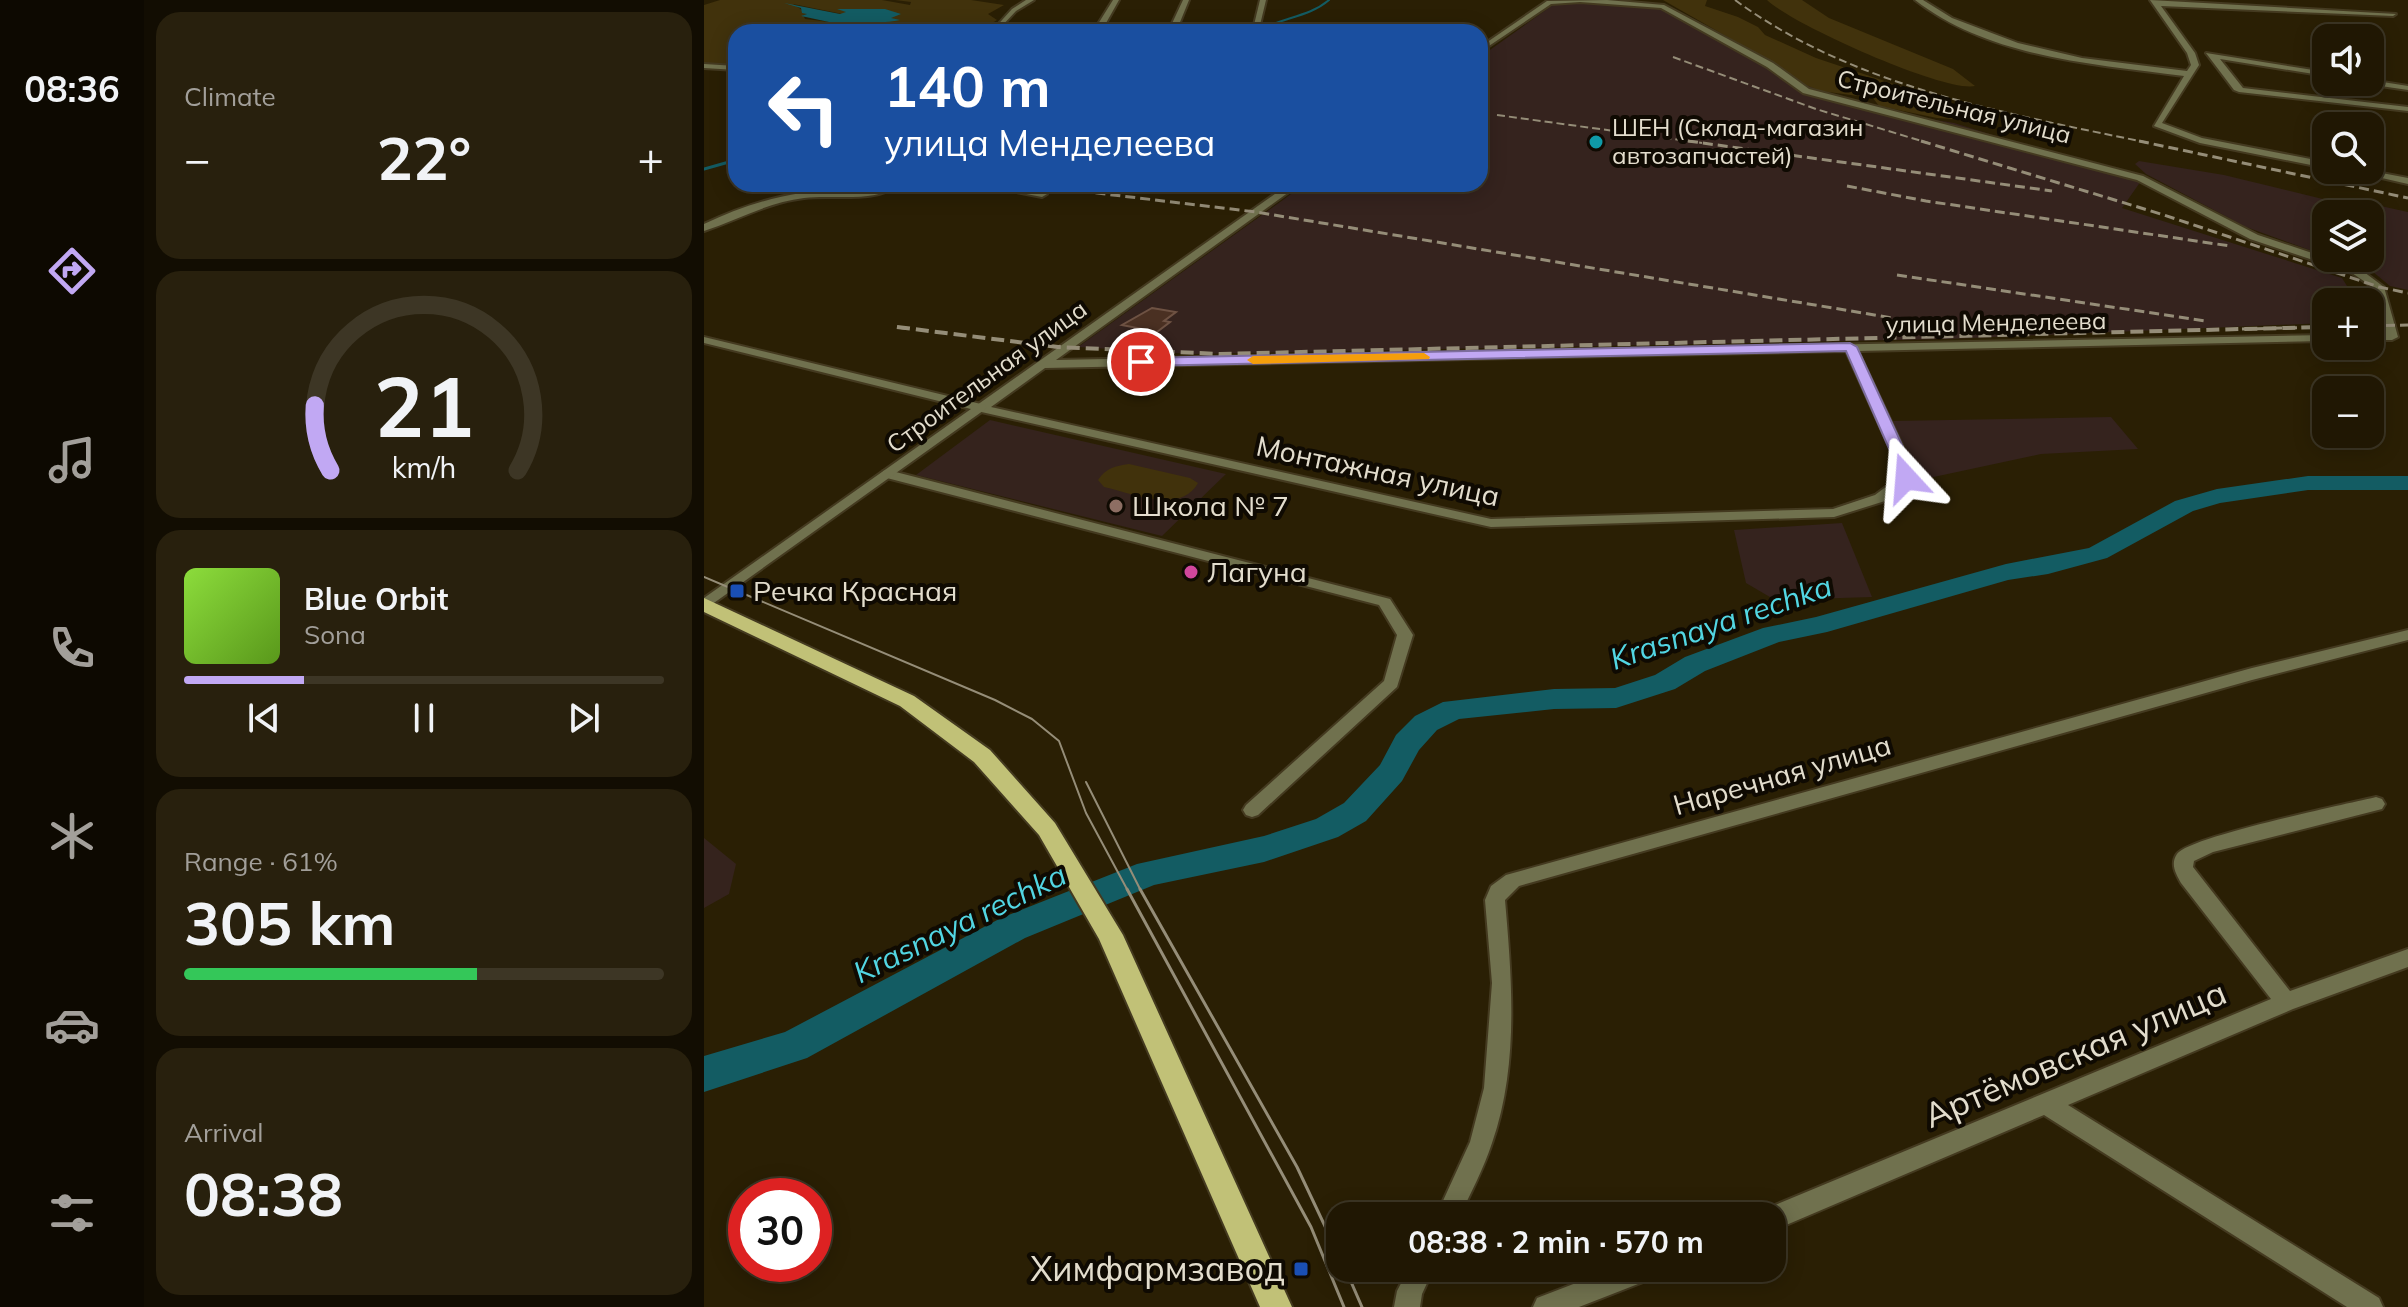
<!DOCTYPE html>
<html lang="en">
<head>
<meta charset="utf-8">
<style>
  :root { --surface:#201703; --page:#28200d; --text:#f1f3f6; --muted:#a29f9a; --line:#3d3625; --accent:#c1a8f3 }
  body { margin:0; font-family:Mulish,sans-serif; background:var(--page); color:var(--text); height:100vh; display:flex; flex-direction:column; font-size:30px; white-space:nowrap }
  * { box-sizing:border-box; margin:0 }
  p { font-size:26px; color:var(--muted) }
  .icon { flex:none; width:44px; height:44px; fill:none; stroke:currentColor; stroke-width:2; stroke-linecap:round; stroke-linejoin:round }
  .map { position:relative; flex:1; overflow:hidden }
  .panel { display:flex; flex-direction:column; gap:12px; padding:12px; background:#120d02; width:560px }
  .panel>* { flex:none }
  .banner { position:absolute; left:24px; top:24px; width:760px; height:168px; border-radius:24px; box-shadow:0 4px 20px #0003,0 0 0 2px var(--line); background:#1a4fa0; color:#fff; overflow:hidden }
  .buttons { position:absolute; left:1608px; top:24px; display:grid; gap:16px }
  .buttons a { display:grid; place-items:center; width:72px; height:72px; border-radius:16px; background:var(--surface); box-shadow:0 4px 20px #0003,0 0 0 2px var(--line); font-size:40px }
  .speed { position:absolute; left:24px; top:1178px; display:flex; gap:16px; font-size:40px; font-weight:700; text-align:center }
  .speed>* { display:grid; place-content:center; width:104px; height:104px; border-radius:50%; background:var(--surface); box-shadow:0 4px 20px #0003,0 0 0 2px var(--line); line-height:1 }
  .speed .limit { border:12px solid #d22; background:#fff; color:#111 }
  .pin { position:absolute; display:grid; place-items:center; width:68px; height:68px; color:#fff; margin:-34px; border:4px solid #fff; border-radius:50%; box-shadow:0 2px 8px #0007 }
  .me { position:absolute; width:88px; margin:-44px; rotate:341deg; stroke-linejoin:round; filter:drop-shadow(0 0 6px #0008) }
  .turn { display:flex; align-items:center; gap:28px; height:168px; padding:0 24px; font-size:36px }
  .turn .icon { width:104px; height:104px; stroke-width:2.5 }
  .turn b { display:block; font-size:56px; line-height:68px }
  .big { font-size:60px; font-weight:700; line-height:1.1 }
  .panel .card { flex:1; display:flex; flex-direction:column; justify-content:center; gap:12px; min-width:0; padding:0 28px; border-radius:24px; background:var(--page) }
  .panel .dial { align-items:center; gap:0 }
  .dial svg { height:208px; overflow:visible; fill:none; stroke:var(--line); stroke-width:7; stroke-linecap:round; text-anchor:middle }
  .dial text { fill:var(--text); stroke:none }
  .song { display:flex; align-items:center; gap:24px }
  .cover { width:96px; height:96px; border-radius:12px; background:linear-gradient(135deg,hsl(90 70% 55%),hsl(90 70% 35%)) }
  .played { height:8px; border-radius:4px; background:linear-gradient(90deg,var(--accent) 25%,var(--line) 25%) }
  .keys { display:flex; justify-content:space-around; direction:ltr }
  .heat { display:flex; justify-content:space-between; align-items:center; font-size:44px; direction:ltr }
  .charge { height:12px; border-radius:6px; background:linear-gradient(90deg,#34c759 61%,var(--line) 0) }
  .trip { position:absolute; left:622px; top:1202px; width:460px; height:80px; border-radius:24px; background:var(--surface); box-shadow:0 4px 20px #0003,0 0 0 2px var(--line); font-weight:700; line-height:80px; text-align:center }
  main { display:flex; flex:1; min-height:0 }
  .dock { display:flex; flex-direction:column; width:144px; justify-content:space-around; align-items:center; background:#0d0901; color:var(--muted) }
  .dock .icon { width:56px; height:56px }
  .dock .active { color:var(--accent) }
  .dock b { font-size:36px; color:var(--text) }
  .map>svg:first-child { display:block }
  .industrial { fill:#35231e }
  .education { fill:#35231d }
  .green { fill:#41320c }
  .water { fill:#135c63 }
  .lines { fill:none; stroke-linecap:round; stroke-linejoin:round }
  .stream-far1 { stroke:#135c63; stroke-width:2 }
  .stream { stroke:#135c63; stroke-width:3 }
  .river { fill:#135c63; fill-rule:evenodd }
  .building { fill:#4a3022; stroke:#6e5243; stroke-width:2 }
  .minor-casing { stroke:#443a20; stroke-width:4 }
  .tertiary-casing { stroke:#443a20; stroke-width:4 }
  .primary-casing { stroke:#443a20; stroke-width:4 }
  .minor { fill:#70714e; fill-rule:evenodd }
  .tertiary { fill:#70714e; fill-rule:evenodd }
  .primary { fill:#c1c177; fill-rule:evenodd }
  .tram-far1 { stroke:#958d78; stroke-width:2 }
  .tram { stroke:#958d78; stroke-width:3 }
  .rail-far2 { stroke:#958d78; stroke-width:2; stroke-dasharray:8 4; stroke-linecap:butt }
  .rail-far1 { stroke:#958d78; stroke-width:3; stroke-dasharray:10 5; stroke-linecap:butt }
  .rail { stroke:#958d78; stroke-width:4; stroke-dasharray:13 6; stroke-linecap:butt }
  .route { fill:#c1a8f3; stroke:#7d6d9e; stroke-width:2 }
  .slow { fill:#f59e0b }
  .culture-dot { fill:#0f9aa8; stroke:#0f0a02; stroke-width:3 }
  .education-dot { fill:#8d6e63; stroke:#0f0a02; stroke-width:3 }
  .hotel-dot { fill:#d1479c; stroke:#0f0a02; stroke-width:3 }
  .transit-dot { fill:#1a4fb4; stroke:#0f0a02; stroke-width:3 }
  .labels { text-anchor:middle; stroke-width:8; stroke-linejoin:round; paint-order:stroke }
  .far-street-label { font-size:24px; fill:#e3ddcd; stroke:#0f0a02 }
  .far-poi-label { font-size:24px; fill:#e3ddcd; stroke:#0f0a02; text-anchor:start }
  .street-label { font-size:28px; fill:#e3ddcd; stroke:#0f0a02 }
  .poi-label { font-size:28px; fill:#e3ddcd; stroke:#0f0a02; text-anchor:start }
  .water-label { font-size:30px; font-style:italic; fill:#52d6e3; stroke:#0f0a02 }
  .near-street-label { font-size:34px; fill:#e3ddcd; stroke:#0f0a02 }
  .near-poi-label { font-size:34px; fill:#e3ddcd; stroke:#0f0a02; text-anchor:end }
</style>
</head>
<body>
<main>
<nav class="dock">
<b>08:36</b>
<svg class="icon active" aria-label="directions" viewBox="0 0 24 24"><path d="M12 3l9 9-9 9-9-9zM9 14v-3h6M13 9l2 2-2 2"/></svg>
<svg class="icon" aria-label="music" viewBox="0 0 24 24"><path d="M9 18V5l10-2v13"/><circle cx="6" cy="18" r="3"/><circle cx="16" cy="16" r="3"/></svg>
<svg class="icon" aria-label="phone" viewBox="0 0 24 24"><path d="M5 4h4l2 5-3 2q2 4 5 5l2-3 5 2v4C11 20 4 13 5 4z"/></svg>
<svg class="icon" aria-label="climate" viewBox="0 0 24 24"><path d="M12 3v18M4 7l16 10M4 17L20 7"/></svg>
<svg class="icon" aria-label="car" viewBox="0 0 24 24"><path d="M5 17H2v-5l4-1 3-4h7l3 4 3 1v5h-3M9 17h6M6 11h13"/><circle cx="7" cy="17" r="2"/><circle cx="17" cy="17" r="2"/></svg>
<svg class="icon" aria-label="filters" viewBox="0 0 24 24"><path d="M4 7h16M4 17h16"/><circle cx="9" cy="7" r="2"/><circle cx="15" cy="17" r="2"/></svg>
</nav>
<section class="panel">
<div class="card"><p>Climate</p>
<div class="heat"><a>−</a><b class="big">22°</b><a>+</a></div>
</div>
<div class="card dial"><svg viewBox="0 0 100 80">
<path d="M14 69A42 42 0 1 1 86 69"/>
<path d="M14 69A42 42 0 0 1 8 44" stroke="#c1a8f3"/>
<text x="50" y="56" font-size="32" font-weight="700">21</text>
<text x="50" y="72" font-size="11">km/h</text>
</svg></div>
<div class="card">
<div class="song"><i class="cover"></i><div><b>Blue Orbit</b><p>Sona</p></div></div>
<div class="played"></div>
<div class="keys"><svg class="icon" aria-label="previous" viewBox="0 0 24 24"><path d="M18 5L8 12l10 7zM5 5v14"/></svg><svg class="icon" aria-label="pause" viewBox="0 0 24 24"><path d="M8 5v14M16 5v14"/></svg><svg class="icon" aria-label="next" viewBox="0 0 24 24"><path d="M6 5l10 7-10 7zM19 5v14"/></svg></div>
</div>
<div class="card"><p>Range · 61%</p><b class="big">305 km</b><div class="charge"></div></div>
<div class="card"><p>Arrival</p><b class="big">08:38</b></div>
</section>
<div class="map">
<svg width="1704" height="1307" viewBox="0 0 1704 1307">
  <rect width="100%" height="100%" fill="#2a1f04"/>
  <g class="industrial">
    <polygon points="853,2 964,8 1054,62 1150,106 1250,123 1437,181 1418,208 1638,278 1653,302 1622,302 1622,323 1243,339 487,354 374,347 601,184 776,184 776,57"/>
    <polygon points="1435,161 1520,175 1635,203 1643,214 1622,214 1622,256 1542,227 1442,174 1431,164"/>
    <polygon points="1672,205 1704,212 1704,290 1686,286 1668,271 1627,258 1666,258 1666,214"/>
    <polygon points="1407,417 1434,449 1337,454 1211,481 1189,421"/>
    <polygon points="1138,523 1168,597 1071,600 1042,583 1030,530"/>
  </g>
  <g class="education">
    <polygon points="286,420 522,474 458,536 212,475"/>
    <polygon points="0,838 32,864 25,894 0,908"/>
  </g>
  <g class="green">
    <polygon points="16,0 178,0 206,5 207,2 191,0 267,0 300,5 284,14 293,20 274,32 136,32 144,26 168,20 89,4 104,14 99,15 101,19 126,22 125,28 32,32 32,65 0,64 0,5"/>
    <polygon points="959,0 1003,0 1001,6 1034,17 1054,27 1061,35 1112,58 1294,119 1293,122 1233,118 1175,106 1169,98 1117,91 1099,84 1062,59"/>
    <path d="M1063,0H1098L1125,18L1249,69L1271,86C1241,93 1087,24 1063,0Z"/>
    <path d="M425,464L486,478L494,483C476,515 428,493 400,487L394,480C402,468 411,466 425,464Z"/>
  </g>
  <path class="water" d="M80,3L136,14L142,12L133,9H181L197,14L187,18L196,20C177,25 154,17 136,32L48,29L124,28L125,22L97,16L103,14L98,13L97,8Z"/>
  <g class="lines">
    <path class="stream-far1" d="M553,32C576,17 604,18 625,0"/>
    <polyline class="stream" points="0,169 32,160"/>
    <polygon class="river" points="1604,476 1704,476 1704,490 1604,490 1516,503 1489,511 1403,558 1344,574 1304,580 1123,632 1075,642 1001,671 971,689 912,708 850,709 755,719 733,730 715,750 698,781 662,821 634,837 560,862 450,885 321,938 103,1058 0,1092 0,1056 81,1032 297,918 433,864 560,836 612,819 640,803 676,765 692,735 711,716 739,702 850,689 911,688 951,675 981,657 1059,628 1112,617 1302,564 1385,548 1471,501 1513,489"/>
  </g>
  <polygon class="building" points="448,308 472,312 460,321 466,322 453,332 418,325"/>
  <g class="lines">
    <g class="minor-casing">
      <g id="minor">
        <polygon points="322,0 330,0 312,11 296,28 304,32 289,30 308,9"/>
        <polygon points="409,0 415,0 397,32 389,32"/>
        <polygon points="479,0 485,0 472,32 464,32"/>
        <polygon points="556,0 562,0 556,25 553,27 550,25"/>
        <polygon points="903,0 960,5 1069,63 1105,89 1439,176 1554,235 1656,269 1680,287 1694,337 1688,340 1666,340 1666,334 1681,334 1670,288 1648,273 1546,239 1433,180 1099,93 1063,67 957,8 876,2 847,4 776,52 776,47 843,1"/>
        <path d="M1211,0H1219L1248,18L1314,43L1378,58L1483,71L1487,65L1483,53L1446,0L1692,14L1689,16L1457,6L1491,53L1495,65L1458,123L1498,138L1622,162V168L1496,143L1450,126L1480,76C1390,64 1286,58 1211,0Z"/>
        <polygon points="1502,53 1622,72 1622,76 1516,59 1539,88 1704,107 1704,111 1535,92 1530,90"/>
        <polygon points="0,64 32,66 32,70 0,68"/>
        <polygon points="1666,80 1704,86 1704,90 1663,84"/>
        <polygon points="1643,170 1662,170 1704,178 1704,184"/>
        <path d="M185,184H197C169,204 132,194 100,198C65,202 33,220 0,231V224C30,210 63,198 97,193C126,188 157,197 185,184Z"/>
        <polygon points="272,184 294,184 343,194 338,197"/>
        <path d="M585,184H596L352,360L1622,335V341L1154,351L1206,462L1209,478L1181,501L1130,517L787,527L273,411V405ZM1142,351L1192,462L1195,477L1171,495L1129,509L787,519L287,407L341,368Z"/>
        <polygon points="184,470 686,599 709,635 693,687 554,815 548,817 542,815 539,810 542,805 680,681 693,635 675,605 179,477 179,471"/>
        <path d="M1704,630V640L1548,680L815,886L801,900C808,980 815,1066 788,1143C780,1168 767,1192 756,1216H732L766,1142L780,1088L788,983L781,900L787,886L802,875L1548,668Z"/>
        <path d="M1672,797L1678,799L1681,804L1678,809L1509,852L1490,861L1489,867L1586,991L1704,949V967L1589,1009L1364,1105L1675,1298L1679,1307H1643L1340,1115L1068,1231V1216H1057L1059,1210L1567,999L1477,883C1472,874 1466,864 1473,854C1484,837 1643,804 1672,797Z"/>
        <polygon points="705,1268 730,1268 718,1294 716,1307 690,1307 693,1291"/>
        <polygon points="911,1268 955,1268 952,1277 875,1307 829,1307 833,1298"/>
      </g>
    </g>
    <g class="tertiary-casing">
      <polygon id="tertiary" points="0,337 281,405 283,408 0,610 0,598 267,409 0,343"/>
    </g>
    <g class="primary-casing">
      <polygon id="primary" points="0,598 210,696 286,750 351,823 419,935 588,1307 556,1307 395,939 335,835 270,762 196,706 0,612"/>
    </g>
    <use href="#minor" class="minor"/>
    <use href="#tertiary" class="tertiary"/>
    <use href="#primary" class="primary"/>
    <g class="tram-far1">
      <polyline points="0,577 291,700 328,719 355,741 382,813 424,891"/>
      <polyline points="382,782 437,891"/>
    </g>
    <g class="tram">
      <polyline points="423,889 607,1227 640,1307"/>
      <polyline points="436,889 593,1167 636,1258"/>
      <polyline points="641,1268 658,1307"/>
    </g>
    <g class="rail-far2">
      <path d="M1031,0C1151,88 1302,113 1445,143"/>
      <polyline points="969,57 1112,109 1224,143"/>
      <polyline points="793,115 998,143"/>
    </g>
    <g class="rail-far1">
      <polyline points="984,141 1348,191"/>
      <polyline points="1217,141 1460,215 1675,287 1704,293"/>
      <polyline points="1435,141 1704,198"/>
      <polyline points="317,184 552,212 1243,327"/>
      <polyline points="1143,186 1222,201 1526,246"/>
      <polyline points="1193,275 1502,321"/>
      <polyline points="1666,326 1704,325"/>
      <polyline points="193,327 205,329"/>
      <polyline points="1538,329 1622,327"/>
    </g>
    <polyline class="rail" points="193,327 354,347 516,354 1620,327"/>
  </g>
  <polygon class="route" points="1146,343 1153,347 1206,462 1207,482 1196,482 1191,462 1142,351 437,366 430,362 437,358"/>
  <polygon class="slow" points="720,353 726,357 725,359 549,364 543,360 549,356"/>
  <circle class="culture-dot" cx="892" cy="142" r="8"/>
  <circle class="education-dot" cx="412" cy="506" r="8"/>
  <circle class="hotel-dot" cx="487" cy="572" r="8"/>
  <g class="transit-dot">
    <rect x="25" y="583" width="16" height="16" rx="4"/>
    <rect x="589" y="1261" width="16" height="16" rx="4"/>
  </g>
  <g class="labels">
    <g class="far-street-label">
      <text transform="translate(1250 107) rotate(14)" y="8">Строительная улица</text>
      <text transform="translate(1292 323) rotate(-1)" y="8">улица Менделеева</text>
      <text transform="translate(283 377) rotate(-36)" y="8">Строительная улица</text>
    </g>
    <g class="far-poi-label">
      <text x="908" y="136">ШЕН (Склад-магазин<tspan x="908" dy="28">автозапчастей)</tspan></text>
    </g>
    <g class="street-label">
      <text transform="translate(674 471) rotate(12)" y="10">Монтажная улица</text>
      <text transform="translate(1078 775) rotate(-16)" y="10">Наречная улица</text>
    </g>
    <g class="poi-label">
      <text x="428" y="516">Школа № 7</text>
      <text x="503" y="582">Лагуна</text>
      <text x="49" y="601">Речка Красная</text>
    </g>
    <g class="water-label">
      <text transform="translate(1017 623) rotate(-19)" y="10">Krasnaya rechka</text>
      <text transform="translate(256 924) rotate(-26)" y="10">Krasnaya rechka</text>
    </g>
    <g class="near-street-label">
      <text transform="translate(1371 1054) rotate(-23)" y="12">Артёмовская улица</text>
    </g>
    <g class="near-poi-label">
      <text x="581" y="1281">Химфармзавод</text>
    </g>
  </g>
</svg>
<div class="buttons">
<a><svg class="icon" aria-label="sound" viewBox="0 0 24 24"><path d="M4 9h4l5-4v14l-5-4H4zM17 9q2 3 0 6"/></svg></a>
<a><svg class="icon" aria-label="search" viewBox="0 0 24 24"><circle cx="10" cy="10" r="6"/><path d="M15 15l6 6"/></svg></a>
<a><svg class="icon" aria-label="layers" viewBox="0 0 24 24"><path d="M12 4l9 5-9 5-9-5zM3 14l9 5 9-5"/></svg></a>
<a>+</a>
<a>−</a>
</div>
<div class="speed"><div class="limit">30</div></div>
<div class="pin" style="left:437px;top:362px;background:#d93025"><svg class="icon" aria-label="arrive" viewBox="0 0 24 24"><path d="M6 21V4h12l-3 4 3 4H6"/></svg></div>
<svg class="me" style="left:1202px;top:478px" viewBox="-20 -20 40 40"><path d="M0-17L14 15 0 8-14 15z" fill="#c1a8f3" stroke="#fff" stroke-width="4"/></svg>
<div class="trip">08:38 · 2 min · 570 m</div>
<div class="banner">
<div class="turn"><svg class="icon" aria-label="left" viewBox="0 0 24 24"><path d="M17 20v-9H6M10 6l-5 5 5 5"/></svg><div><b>140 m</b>улица Менделеева</div></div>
</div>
</div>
</main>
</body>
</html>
